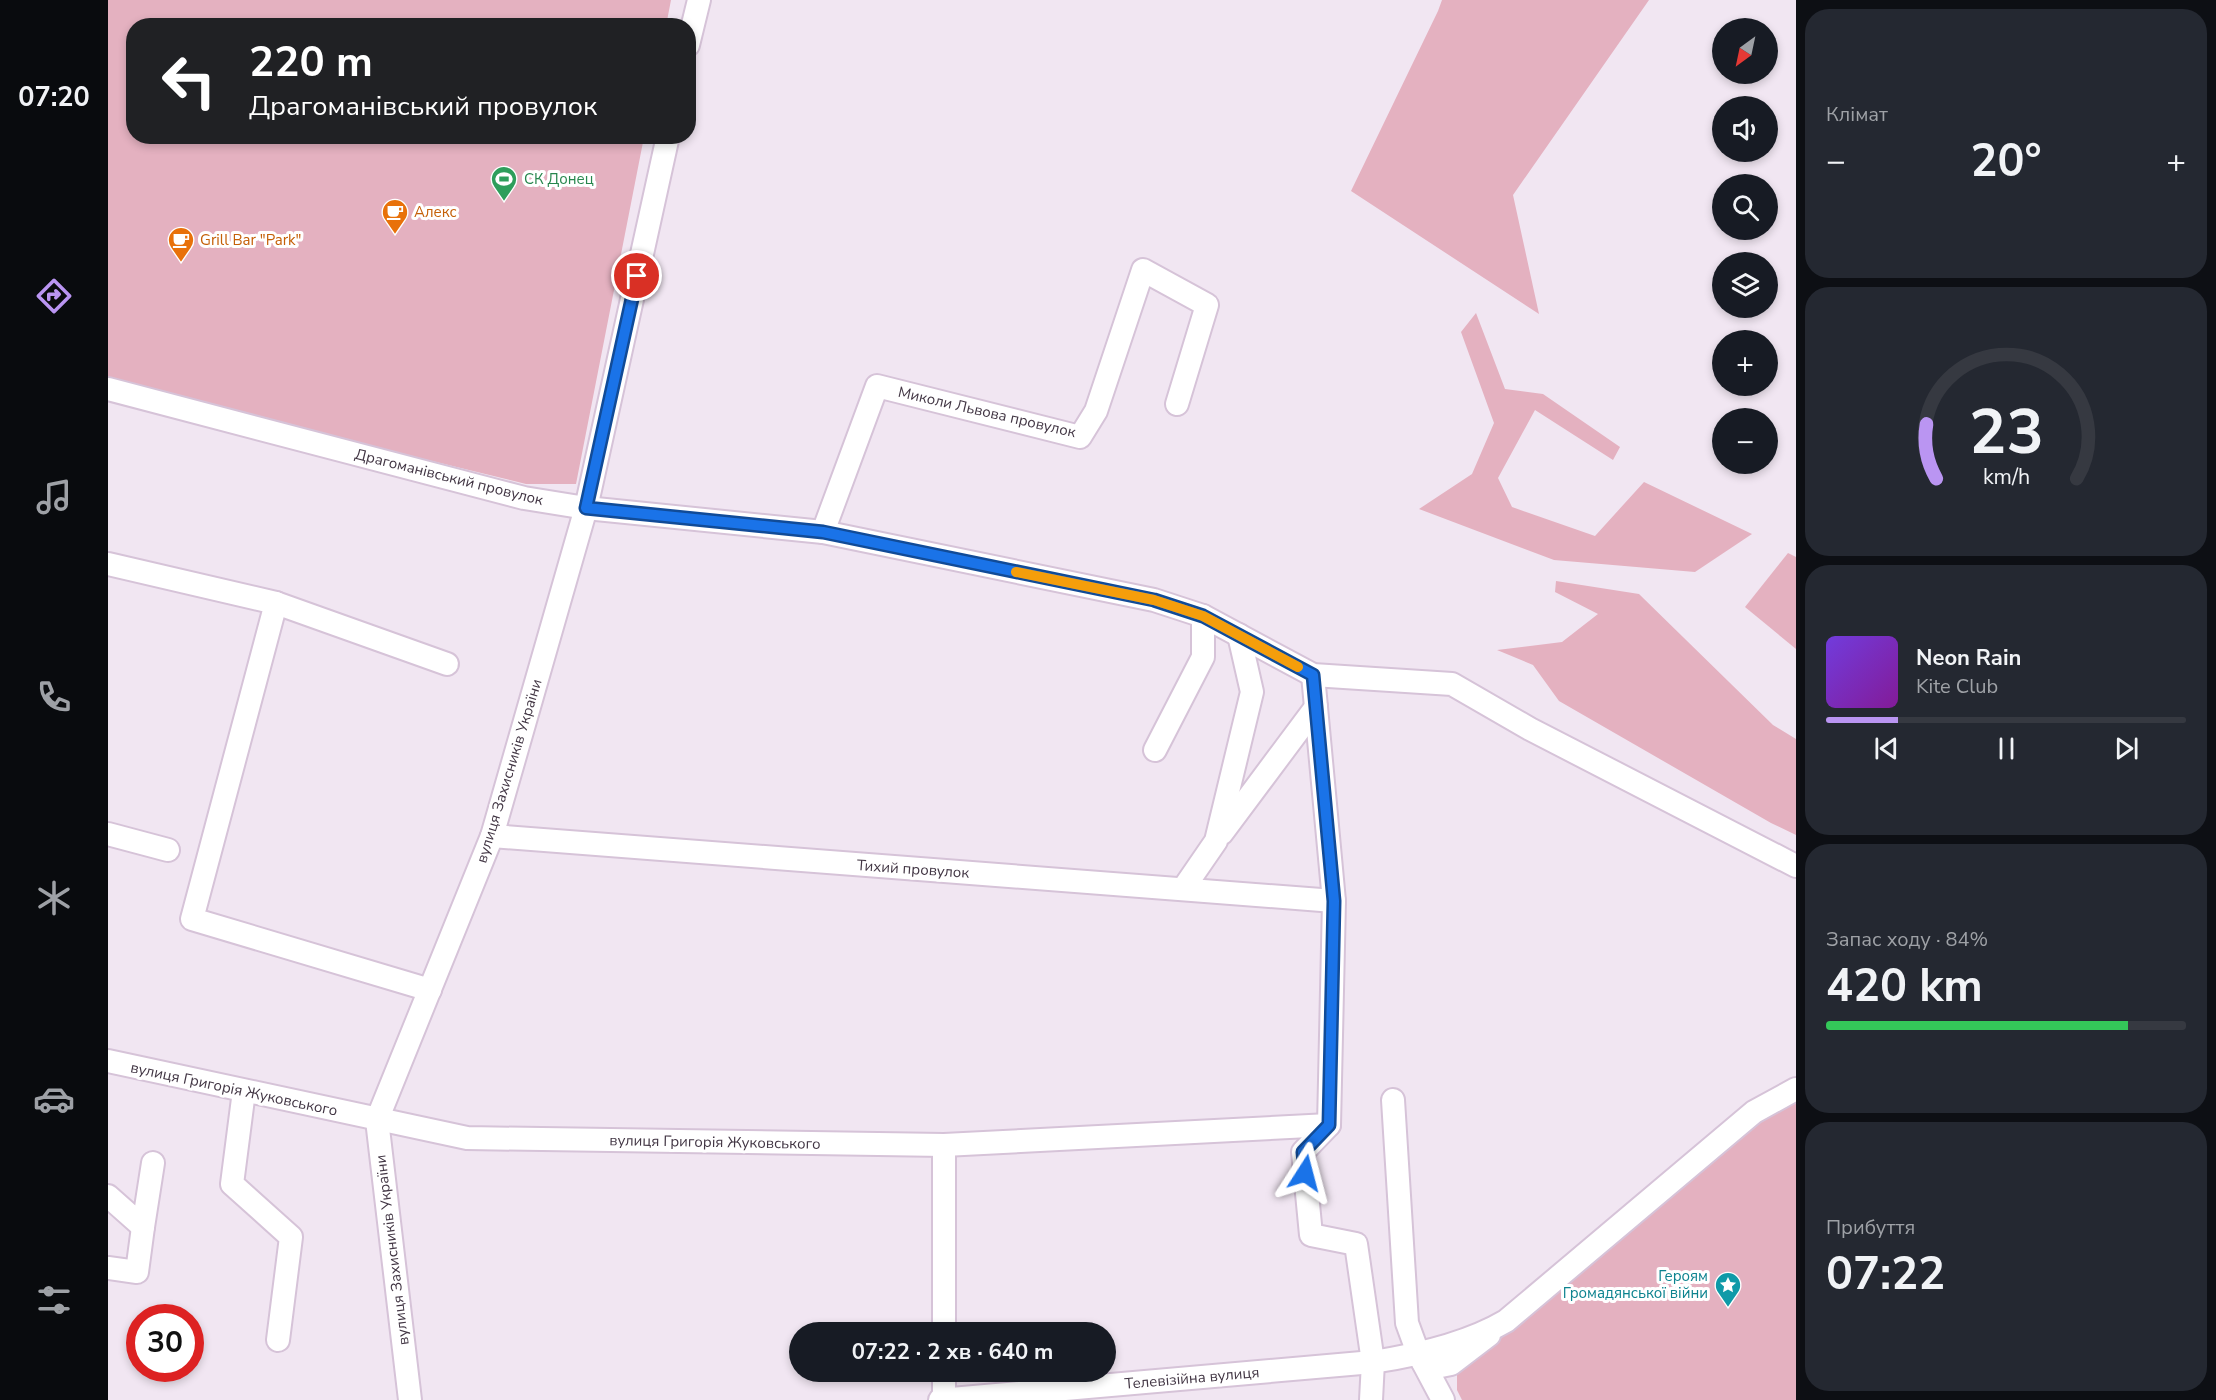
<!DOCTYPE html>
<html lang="uk">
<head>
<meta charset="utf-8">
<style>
  :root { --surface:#171b24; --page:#242831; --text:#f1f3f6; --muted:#9ea1a6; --line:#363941; --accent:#ba95f2 }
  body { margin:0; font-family:"Nunito Sans",sans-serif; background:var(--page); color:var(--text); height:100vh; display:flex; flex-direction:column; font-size:22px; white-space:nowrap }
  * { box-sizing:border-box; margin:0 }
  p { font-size:20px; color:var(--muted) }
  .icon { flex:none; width:33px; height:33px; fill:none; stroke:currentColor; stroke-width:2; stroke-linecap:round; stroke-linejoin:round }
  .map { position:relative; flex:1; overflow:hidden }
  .details { display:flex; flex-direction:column; gap:9px; padding:9px; background:#0d0f14; width:420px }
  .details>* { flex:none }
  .guide { position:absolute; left:18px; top:18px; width:570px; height:126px; border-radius:24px; box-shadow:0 3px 9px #0003; background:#202124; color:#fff; overflow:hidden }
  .needle { width:39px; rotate:213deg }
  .fabs { position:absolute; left:1604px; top:18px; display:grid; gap:12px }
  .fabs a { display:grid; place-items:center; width:66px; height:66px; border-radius:50%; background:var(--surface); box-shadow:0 3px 9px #0003; font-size:30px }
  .speed { position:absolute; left:18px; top:1304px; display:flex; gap:12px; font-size:30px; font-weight:700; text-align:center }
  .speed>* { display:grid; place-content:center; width:78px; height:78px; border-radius:50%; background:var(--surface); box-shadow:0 3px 9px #0003; line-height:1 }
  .speed .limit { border:9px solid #d22; background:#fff; color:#111 }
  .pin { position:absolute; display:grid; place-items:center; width:51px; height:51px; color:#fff; margin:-26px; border:3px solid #fff; border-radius:50%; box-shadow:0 2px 6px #0007 }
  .me { position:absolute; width:66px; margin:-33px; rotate:9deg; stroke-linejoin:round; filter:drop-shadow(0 0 4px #0008) }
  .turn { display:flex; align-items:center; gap:21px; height:126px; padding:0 24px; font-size:27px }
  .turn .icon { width:78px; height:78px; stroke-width:2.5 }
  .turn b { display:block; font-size:42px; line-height:51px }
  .big { font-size:45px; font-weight:700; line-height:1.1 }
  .details .tile { flex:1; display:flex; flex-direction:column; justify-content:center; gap:9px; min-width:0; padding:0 21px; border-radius:24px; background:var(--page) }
  .details .dial { align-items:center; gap:0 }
  .dial svg { height:156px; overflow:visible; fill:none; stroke:var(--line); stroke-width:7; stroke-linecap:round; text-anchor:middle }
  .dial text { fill:var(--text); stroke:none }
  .song { display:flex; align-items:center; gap:18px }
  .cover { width:72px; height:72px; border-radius:9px; background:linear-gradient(135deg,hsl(260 70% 55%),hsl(290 70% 35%)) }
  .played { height:6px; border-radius:3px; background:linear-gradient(90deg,var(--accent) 20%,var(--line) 20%) }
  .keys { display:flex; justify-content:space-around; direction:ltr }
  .heat { display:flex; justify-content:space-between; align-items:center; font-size:33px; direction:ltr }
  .charge { height:9px; border-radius:4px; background:linear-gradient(90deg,#34c759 84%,var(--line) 0) }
  .trip { position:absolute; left:681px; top:1322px; width:327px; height:60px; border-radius:30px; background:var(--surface); box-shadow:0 3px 9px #0003; font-weight:700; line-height:60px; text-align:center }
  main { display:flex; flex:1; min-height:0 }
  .tabs { display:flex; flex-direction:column; width:108px; justify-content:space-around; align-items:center; background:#090b0e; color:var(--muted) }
  .tabs .icon { width:42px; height:42px }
  .tabs .selected { color:var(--accent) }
  .tabs b { font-size:27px; color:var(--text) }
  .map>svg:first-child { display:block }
  .green { fill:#e4b1c0 }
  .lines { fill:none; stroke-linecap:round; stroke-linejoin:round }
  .minor-casing { stroke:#d6c3d8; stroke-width:26 }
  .minor { stroke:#fff; stroke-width:22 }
  .route-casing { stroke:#114b97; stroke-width:15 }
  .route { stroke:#1a73e8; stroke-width:10 }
  .slow { stroke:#f59e0b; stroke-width:10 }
  .labels { text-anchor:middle; stroke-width:6; stroke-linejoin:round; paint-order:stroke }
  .leisure-label { font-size:15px; fill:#27864d; stroke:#fff; text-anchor:start }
  .food-label { font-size:15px; fill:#c56008; stroke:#fff; text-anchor:start }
  .street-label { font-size:15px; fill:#423644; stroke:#fff }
  .culture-label { font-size:15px; fill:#0d838f; stroke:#fff; text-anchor:end }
</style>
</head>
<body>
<main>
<nav class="tabs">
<b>07:20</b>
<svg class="icon selected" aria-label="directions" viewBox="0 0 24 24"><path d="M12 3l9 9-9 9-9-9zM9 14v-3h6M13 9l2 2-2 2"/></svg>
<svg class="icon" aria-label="music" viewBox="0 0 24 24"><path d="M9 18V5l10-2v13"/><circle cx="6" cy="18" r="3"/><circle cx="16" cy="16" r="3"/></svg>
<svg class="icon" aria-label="phone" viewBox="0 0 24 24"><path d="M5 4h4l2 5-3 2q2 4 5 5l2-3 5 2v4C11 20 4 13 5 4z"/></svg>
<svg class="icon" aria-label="climate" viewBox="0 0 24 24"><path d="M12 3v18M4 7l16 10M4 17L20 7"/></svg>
<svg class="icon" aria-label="car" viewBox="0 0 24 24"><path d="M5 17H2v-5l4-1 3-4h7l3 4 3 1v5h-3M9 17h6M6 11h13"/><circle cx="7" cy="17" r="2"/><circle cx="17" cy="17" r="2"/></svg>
<svg class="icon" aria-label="filters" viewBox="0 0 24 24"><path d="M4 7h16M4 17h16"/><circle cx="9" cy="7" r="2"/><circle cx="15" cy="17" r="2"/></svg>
</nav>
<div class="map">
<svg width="1688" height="1400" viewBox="0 0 1688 1400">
  <rect width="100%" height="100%" fill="#f1e6f2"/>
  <g class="green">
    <polygon points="0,0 563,0 558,26 26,26 26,136 536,137 468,484 418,484 0,382"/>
    <polygon points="1334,0 1541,0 1405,195 1431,314 1243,191 1330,11"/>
    <polygon points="1368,313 1397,389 1435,394 1512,447 1505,460 1427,410 1390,478 1404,507 1487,536 1536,482 1644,534 1587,572 1446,560 1311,509 1364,474 1386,423 1353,332"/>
    <polygon points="1680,553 1688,557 1688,649 1637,607"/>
    <polygon points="1448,581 1531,594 1665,725 1688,739 1688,835 1663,823 1451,701 1425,665 1389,650 1454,642 1490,614 1447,592"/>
    <polygon points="1688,1089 1688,1400 1354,1400 1349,1390 1349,1373 1646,1112"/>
  </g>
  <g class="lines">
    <g class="minor-casing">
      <g id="minor">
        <polyline points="580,45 591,0"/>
        <polyline points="0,389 416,498 478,508 715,532 1046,600 1095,616 1205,675 1344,684 1422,729 1688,866"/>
        <polyline points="715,532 769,386 972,437 988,411 1035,270 1099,305 1069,404"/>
        <polyline points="0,564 168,603 84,919 322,990"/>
        <polyline points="168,603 339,664"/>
        <polyline points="1205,675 1226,901 1221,1125 1195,1152 1203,1235 1248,1244 1265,1362 1263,1400"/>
        <polyline points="1047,750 1095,657 1095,616"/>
        <polyline points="1114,833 1208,707"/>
        <polyline points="0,834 60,850"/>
        <polyline points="384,836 1226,901"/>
        <polyline points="1075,889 1108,841 1144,692 1131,635"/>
        <polyline points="0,1061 359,1138 836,1145 1221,1125"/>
        <polyline points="136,1091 124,1184 183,1237 170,1340"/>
        <polyline points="1285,1100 1299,1323 1310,1353 1335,1400"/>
        <polyline points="0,1196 35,1227 45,1163"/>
        <polyline points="0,1268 29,1272 35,1227"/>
        <polyline points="836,1332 836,1145"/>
        <polyline points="1315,1362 1333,1366 1343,1364 1381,1335"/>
        <polyline points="302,1400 269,1120 384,836 478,508 560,136"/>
        <path d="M832,1400L1265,1362C1310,1355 1359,1344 1398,1321L1646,1112L1688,1089"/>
        <polyline points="836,1400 836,1371"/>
      </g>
    </g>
    <use href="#minor" class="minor"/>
  </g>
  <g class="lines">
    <g class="route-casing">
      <polyline id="route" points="529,276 478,508 715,532 1046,600 1095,616 1205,675 1226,901 1221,1125 1195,1152 1197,1173"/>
    </g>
    <use href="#route" class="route"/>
    <polyline class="slow" points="908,572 1046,600 1095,616 1190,667"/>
  </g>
  <defs>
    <g id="stadium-pin" transform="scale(1.35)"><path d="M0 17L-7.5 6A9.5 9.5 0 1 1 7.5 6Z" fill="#2e9e5b" stroke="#fff"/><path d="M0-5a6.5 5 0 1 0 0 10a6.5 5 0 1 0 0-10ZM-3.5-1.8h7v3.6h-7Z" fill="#fff"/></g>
    <g id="cafe-pin" transform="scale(1.35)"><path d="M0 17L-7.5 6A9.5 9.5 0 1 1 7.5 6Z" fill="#e8710a" stroke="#fff"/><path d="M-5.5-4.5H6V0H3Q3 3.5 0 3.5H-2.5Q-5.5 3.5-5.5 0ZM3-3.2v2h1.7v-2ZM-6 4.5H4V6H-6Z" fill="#fff"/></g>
    <g id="sight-pin" transform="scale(1.35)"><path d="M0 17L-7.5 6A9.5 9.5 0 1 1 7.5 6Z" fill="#0f9aa8" stroke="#fff"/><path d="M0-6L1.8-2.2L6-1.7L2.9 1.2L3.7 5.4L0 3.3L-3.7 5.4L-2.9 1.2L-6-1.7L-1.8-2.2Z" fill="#fff"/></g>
  </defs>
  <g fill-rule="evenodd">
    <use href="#stadium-pin" x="396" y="179"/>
    <use href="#cafe-pin" x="287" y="212"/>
    <use href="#cafe-pin" x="73" y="240"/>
    <use href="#sight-pin" x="1620" y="1285"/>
  </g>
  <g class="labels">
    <g class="leisure-label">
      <text x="416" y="184">СК Донец</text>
    </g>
    <g class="food-label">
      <text x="306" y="217">Алекс</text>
      <text x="92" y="245">Grill Bar "Park"</text>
    </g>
    <g class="street-label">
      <text transform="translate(879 412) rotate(13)" y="5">Миколи Львова провулок</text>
      <text transform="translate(341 477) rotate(14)" y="5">Драгоманівський провулок</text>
      <text transform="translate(401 771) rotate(-73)" y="5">вулиця Захисників України</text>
      <text transform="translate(805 869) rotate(4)" y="5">Тихий провулок</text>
      <text transform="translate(126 1089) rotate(12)" y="5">вулиця Григорія Жуковського</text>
      <text transform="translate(607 1142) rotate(1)" y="5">вулиця Григорія Жуковського</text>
      <text transform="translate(284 1250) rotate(-97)" y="5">вулиця Захисників України</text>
      <text transform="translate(1084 1378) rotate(-5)" y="5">Телевізійна вулиця</text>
    </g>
    <g class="culture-label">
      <text x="1600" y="1281">Героям<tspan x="1600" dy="17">Громадянської війни</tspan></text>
    </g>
  </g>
</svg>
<div class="fabs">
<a><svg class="needle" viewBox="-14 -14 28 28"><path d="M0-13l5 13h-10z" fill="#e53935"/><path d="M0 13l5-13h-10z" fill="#9ea1a6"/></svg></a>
<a><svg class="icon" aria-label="sound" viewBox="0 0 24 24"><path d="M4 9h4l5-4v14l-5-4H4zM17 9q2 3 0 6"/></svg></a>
<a><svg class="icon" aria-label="search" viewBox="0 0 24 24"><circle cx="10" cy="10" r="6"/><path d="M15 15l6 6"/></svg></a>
<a><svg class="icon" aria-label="layers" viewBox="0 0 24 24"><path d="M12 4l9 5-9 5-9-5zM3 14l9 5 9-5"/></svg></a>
<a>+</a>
<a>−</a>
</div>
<div class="speed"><div class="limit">30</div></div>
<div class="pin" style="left:529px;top:276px;background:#d93025"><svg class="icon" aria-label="arrive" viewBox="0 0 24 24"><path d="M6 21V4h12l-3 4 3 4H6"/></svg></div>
<svg class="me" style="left:1197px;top:1173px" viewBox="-20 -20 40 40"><path d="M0-17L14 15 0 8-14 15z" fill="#1a73e8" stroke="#fff" stroke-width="4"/></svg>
<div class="trip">07:22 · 2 хв · 640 m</div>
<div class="guide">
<div class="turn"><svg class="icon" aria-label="left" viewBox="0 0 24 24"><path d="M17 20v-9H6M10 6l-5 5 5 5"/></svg><div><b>220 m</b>Драгоманівський провулок</div></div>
</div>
</div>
<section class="details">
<div class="tile"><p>Клімат</p>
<div class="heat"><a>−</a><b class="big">20°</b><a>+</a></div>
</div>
<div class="tile dial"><svg viewBox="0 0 100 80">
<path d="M14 69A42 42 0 1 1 86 69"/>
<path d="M14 69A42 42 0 0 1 9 41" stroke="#ba95f2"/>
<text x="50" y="56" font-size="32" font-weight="700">23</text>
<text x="50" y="72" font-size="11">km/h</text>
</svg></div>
<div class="tile">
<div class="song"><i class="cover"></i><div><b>Neon Rain</b><p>Kite Club</p></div></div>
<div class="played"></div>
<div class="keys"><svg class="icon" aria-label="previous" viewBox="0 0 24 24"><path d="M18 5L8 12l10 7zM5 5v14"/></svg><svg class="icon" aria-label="pause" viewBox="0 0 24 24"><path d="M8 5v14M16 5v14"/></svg><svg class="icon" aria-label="next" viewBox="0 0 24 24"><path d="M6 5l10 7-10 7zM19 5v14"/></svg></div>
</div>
<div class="tile"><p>Запас ходу · 84%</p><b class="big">420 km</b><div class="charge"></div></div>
<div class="tile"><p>Прибуття</p><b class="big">07:22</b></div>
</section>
</main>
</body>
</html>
